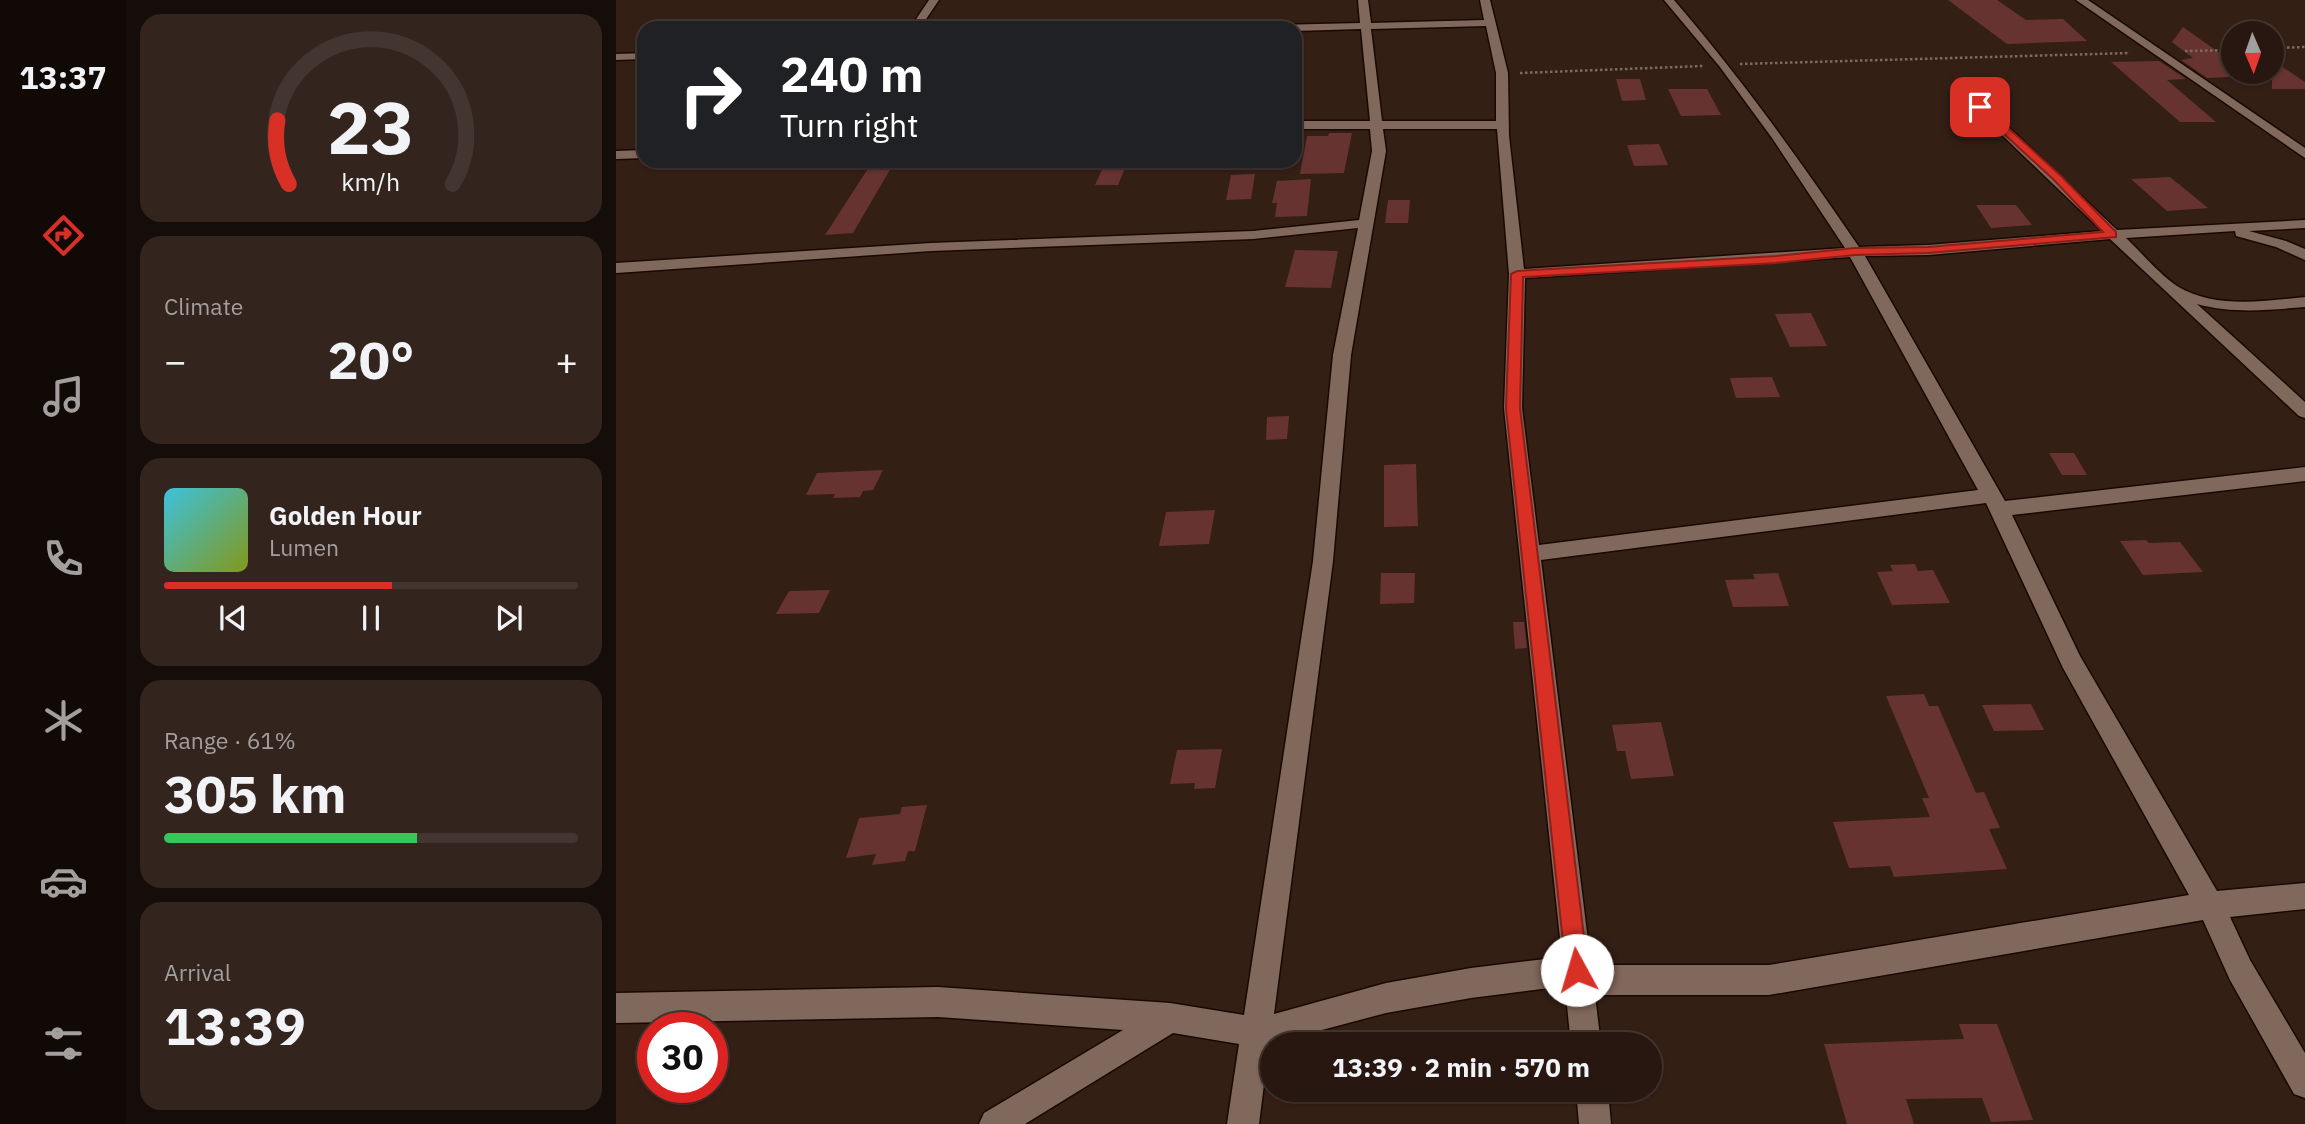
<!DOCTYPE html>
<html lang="en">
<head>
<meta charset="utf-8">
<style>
  :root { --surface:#271710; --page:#33241e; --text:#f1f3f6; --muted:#a49f9f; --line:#433630; --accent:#d93025 }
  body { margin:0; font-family:"IBM Plex Sans",sans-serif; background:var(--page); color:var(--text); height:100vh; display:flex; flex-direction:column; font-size:26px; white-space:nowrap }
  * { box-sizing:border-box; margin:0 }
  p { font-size:23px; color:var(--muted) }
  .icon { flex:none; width:38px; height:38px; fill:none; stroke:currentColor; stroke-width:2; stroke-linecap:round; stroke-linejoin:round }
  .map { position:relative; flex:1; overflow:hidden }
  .panel { display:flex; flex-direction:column; gap:14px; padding:14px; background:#150d09; width:490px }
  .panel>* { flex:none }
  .banner { position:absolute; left:21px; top:21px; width:665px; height:147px; border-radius:21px; box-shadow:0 2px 5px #0004,0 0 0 2px var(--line); background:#202124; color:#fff; overflow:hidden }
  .needle { width:46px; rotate:178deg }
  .controls { position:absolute; left:1605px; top:21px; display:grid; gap:14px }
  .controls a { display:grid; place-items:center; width:63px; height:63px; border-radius:50%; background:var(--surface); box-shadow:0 2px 5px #0004,0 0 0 2px var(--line); font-size:35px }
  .speed { position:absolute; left:21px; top:1012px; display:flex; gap:14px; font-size:35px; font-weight:700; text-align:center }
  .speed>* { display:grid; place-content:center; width:91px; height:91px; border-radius:50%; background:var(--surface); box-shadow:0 2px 5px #0004,0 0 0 2px var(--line); line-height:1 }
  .speed .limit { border:10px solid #d22; background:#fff; color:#111 }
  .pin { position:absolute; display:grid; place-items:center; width:60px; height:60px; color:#fff; margin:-30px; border-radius:14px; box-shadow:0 4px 10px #0006 }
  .me { position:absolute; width:77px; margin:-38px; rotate:354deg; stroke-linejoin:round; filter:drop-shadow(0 0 5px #0008) }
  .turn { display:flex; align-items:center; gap:24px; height:147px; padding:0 28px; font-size:32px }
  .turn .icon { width:91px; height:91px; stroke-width:2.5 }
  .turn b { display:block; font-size:49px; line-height:60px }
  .big { font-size:52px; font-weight:700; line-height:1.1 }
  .panel .widget { flex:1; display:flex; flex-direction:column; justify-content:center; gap:10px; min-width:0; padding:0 24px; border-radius:21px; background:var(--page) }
  .panel .dial { align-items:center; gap:0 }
  .dial svg { height:182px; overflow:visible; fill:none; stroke:var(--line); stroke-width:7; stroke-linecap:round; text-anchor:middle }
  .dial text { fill:var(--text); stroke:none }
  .song { display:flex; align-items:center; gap:21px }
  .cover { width:84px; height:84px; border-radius:10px; background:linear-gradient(135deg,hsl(190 70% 55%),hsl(70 70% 35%)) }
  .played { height:7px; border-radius:4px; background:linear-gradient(90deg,var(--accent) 55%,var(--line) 55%) }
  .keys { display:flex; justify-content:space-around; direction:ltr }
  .heat { display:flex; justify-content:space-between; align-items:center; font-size:38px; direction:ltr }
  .charge { height:10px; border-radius:5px; background:linear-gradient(90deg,#34c759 61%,var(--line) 0) }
  .trip { position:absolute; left:644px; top:1032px; width:402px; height:70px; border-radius:35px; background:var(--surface); box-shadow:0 2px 5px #0004,0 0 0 2px var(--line); font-weight:700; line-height:70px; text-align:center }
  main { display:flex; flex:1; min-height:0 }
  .dock { display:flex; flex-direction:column; width:126px; justify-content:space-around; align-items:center; background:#100906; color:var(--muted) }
  .dock .icon { width:49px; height:49px }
  .dock .active { color:var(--accent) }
  .dock b { font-size:32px; color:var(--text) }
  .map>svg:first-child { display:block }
  .building { fill:#663331 }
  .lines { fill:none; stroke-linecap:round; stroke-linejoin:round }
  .minor-casing { stroke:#1a0902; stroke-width:3 }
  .path { stroke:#7d6b62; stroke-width:2.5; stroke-dasharray:2.5 2.5; stroke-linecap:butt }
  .minor { fill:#81685c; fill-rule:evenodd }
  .route { fill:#d93025; stroke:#8d1f18; stroke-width:2 }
</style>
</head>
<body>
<main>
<nav class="dock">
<b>13:37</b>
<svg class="icon active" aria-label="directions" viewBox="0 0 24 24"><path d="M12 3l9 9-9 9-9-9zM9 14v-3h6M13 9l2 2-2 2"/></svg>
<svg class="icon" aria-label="music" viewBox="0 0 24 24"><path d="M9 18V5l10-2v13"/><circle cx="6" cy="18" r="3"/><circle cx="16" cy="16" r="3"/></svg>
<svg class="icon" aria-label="phone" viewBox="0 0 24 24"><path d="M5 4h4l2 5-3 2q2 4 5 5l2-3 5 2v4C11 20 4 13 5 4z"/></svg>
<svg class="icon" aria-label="climate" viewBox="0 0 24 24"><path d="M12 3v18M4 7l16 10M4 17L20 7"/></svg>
<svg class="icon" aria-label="car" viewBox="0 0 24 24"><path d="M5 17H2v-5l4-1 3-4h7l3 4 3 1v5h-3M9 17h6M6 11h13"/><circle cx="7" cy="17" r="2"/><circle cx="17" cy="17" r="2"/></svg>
<svg class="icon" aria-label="filters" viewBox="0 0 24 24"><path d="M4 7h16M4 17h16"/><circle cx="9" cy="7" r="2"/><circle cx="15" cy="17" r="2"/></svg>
</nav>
<section class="panel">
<div class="widget dial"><svg viewBox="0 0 100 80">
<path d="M14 69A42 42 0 1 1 86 69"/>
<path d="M14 69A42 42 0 0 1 9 41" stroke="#d93025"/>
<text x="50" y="56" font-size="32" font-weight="700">23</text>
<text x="50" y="72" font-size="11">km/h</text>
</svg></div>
<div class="widget"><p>Climate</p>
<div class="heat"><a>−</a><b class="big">20°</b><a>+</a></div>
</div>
<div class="widget">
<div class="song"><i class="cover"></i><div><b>Golden Hour</b><p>Lumen</p></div></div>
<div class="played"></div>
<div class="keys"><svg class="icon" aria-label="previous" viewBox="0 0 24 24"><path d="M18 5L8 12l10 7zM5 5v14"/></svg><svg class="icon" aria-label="pause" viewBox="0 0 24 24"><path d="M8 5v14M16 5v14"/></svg><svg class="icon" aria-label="next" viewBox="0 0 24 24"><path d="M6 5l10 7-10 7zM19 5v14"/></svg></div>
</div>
<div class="widget"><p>Range · 61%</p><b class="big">305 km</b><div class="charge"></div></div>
<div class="widget"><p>Arrival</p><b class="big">13:39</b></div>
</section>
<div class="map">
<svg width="1689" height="1124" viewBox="0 0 1689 1124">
  <rect width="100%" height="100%" fill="#341f15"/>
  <g class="building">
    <polygon points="1332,0 1381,0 1410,20 1447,19 1471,41 1391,44"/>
    <polygon points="1567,27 1612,59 1617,63 1617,72 1630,72 1636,76 1591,78 1565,60 1577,58 1556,42"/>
    <polygon points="1656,60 1689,82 1689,89 1656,89"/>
    <polygon points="1543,61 1570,79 1551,80 1600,122 1564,122 1495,62"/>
    <polygon points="1000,79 1024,79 1030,100 1006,101"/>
    <polygon points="1052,89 1091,89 1105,115 1065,116"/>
    <polygon points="713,133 736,133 728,173 684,174 691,136 712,136"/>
    <polygon points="1043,144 1052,165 1018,166 1011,145"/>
    <polygon points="257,161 279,161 237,233 209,235"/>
    <polygon points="490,161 512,161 502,185 479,185"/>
    <polygon points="639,174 635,199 610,200 615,175"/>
    <polygon points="1554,177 1592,208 1551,211 1515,179"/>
    <polygon points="695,179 691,216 659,217 661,203 656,203 661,181"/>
    <polygon points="772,200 794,200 792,223 769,223"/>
    <polygon points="1360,205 1400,205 1416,225 1375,228"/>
    <polygon points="679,250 722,251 715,288 669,287"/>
    <polygon points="1195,313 1211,346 1174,347 1159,314"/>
    <polygon points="1156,377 1164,397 1120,398 1114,378"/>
    <polygon points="673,416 671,439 650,440 651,417"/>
    <polygon points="1433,453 1458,453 1471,475 1446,475"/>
    <polygon points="800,464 802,526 768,527 768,465"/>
    <polygon points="267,470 257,490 247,491 244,497 217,498 219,494 190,495 201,473"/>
    <polygon points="599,510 593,544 543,546 550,512"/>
    <polygon points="1530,540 1533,543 1564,542 1587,572 1527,575 1504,541"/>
    <polygon points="1299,564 1302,571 1317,570 1334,603 1276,605 1261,572 1277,571 1274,565"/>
    <polygon points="765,573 799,573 798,603 764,604"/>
    <polygon points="1162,573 1173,606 1117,607 1109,580 1139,579 1137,574"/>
    <polygon points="214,590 203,613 160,614 173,591"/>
    <polygon points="897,622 908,622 911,648 899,649"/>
    <polygon points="1308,694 1313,706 1322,706 1360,793 1368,792 1384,828 1373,829 1391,869 1278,877 1274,866 1233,868 1217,822 1314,817 1306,798 1313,798 1270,696"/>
    <polygon points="1415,704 1428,730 1378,731 1366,705"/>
    <polygon points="1045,722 1058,776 1015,779 1009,751 1001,751 996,725"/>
    <polygon points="606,749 599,788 578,789 579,783 554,784 561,750"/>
    <polygon points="311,805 299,851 292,851 289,861 256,865 260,854 230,858 243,818 284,814 286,807"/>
    <polygon points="1343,1024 1381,1024 1417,1120 1375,1122 1366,1098 1290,1099 1298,1124 1231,1124 1208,1044 1348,1039"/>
  </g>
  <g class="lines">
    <g class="minor-casing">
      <g id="minor">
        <polygon points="313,0 323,0 304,28 294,28"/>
        <path d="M742,0H752L755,23L868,20L864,0H874L892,73L893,136L908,269L1229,248L1156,138L1104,67L1048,0H1058C1126,79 1185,162 1243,247L1312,245L1486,231L1360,110L1358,107L1364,103L1368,104L1501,230L1689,220V228L1633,231L1670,241L1689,249V260L1660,247L1620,236L1619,231L1510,238C1526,253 1543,274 1561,286C1598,309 1648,301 1689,297V307C1653,310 1617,314 1581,304L1689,402V418L1683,416L1494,239L1312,255L1249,256L1389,501L1689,467V481L1396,515L1464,656L1601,891L1689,883V909L1614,917L1634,960L1689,1053V1098L1678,1094L1614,980L1587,920L1153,995H979L985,1045H955L949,986L855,998L770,1013L653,1044L643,1124H611L623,1044L557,1033L409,1124H363L368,1113L507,1030L322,1017L0,1023V993L322,987L554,1003L628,1015L697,561L717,355L742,228L637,239L315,251L0,273V263L315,243L637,231L743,220L756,151L754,129H679V121H754L745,29L679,31V28H655L660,25L744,23ZM870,26L880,73V121H766L755,29ZM767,129H881L893,274L888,408L946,957L855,968L770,983L658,1014L717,561L735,355L770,151ZM1234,257L1362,490L923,545L906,408L909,278ZM1370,503L1447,668L1573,895L1153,965H975L925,560Z"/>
        <polygon points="1460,0 1472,0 1689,148 1689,158"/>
        <polygon points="28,53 28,59 0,60 0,54"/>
        <polygon points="28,150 28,158 0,159 0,151"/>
        <polygon points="960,1090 992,1090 995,1124 963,1124"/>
      </g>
    </g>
    <g class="path">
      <polyline points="1656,48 1689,47"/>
      <polyline points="1569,51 1617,50"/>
      <polyline points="1124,64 1514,53"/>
      <polyline points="904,73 1087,66"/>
    </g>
    <use href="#minor" class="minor"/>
  </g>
  <polygon class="route" points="1361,105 1367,105 1445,176 1500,232 1500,237 1312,253 1239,255 1160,263 907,277 904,408 972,970 968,977 961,981 953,977 950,970 890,408 895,274 901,271 1160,256 1239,248 1312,247 1487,232 1438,180 1361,109"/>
</svg>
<div class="controls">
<a><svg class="needle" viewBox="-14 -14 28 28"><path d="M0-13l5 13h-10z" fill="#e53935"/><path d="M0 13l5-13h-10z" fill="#a49f9f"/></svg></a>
</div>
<div class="speed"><div class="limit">30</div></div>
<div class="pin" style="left:1364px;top:107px;background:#d93025"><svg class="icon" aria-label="arrive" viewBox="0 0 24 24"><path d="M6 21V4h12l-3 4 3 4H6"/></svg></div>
<svg class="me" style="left:961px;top:970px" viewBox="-20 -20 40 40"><circle r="19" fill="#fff"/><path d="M0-13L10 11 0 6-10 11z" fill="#d93025"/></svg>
<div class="trip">13:39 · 2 min · 570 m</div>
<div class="banner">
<div class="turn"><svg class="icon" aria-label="right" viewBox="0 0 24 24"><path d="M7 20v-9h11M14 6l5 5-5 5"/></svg><div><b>240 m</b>Turn right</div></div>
</div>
</div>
</main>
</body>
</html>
